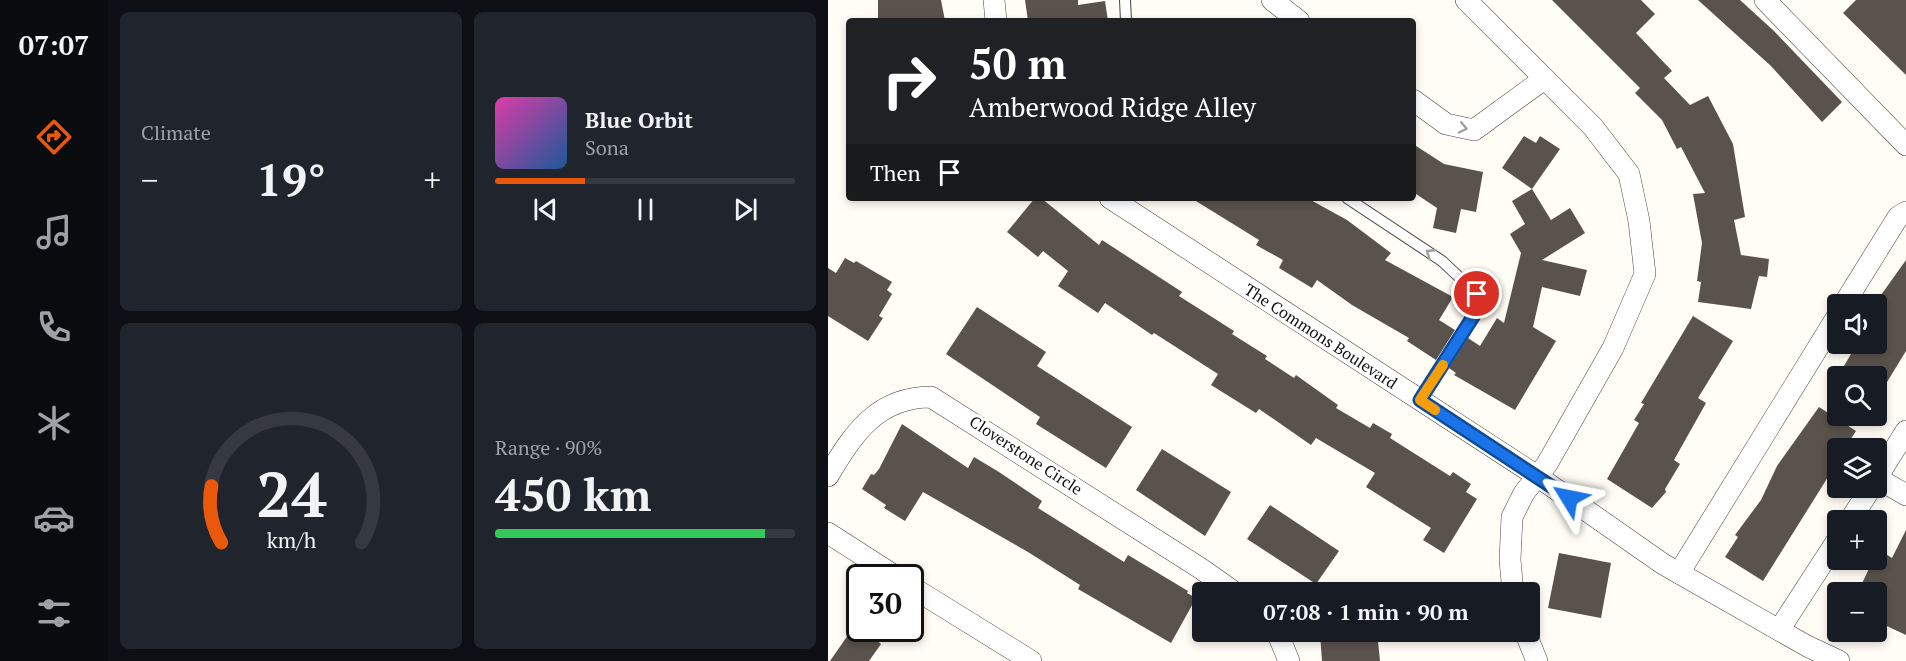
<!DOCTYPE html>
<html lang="en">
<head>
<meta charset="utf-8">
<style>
  :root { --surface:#171b24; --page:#20242c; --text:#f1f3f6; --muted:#9ea1a6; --line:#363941; --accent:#ea580c }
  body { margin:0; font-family:"PT Serif",serif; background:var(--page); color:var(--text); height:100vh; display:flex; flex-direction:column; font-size:22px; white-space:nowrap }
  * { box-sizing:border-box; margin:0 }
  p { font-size:20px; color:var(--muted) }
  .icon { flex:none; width:33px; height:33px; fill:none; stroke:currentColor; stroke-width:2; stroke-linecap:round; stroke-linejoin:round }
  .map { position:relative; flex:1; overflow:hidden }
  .details { display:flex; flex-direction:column; gap:12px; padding:12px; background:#0d0f14; width:720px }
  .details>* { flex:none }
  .hud { position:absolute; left:18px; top:18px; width:570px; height:183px; border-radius:6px; box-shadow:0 3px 9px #0003; background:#202124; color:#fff; overflow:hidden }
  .tools { position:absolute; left:999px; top:294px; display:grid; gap:12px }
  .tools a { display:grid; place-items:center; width:60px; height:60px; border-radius:6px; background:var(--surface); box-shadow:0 3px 9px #0003; font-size:30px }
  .speed { position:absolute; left:18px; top:564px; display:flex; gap:12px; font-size:30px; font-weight:700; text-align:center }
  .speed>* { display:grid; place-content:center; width:78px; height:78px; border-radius:50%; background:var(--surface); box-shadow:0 3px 9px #0003; line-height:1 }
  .speed .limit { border:3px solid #111; border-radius:9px; background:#fff; color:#111 }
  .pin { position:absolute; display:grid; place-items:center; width:51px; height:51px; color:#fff; margin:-26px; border:3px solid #fff; border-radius:50%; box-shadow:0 2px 6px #0007 }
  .me { position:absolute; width:66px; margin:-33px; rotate:305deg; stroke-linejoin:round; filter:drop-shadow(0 0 4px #0008) }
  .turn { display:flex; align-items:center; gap:21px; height:126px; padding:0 24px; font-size:27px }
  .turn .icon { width:78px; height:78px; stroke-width:2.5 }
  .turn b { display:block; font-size:42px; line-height:51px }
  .then { display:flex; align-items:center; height:57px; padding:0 24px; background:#0003; gap:12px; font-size:22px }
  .big { font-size:45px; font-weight:600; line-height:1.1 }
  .details .card { flex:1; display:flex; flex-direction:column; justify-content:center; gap:9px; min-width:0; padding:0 21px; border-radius:9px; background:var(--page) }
  .details .dial { align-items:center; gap:0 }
  .dial svg { height:156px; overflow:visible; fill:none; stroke:var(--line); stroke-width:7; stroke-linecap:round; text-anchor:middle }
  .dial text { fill:var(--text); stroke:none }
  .song { display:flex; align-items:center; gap:18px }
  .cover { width:72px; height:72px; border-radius:9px; background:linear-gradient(135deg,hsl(320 70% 55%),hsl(210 70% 35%)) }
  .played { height:6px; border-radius:3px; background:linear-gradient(90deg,var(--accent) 30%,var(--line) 30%) }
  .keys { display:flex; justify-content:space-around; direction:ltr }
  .heat { display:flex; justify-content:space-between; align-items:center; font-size:33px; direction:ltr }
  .charge { height:9px; border-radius:4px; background:linear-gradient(90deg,#34c759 90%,var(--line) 0) }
  .details .tiles { flex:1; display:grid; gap:12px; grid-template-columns:repeat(2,1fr) }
  .trip { position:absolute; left:364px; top:582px; width:348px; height:60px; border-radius:6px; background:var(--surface); box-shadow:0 3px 9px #0003; font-weight:600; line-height:60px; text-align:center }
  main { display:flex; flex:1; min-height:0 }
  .tab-bar { display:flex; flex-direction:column; width:108px; justify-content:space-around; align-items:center; background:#090b0e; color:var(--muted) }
  .tab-bar .icon { width:42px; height:42px }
  .tab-bar .active { color:var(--accent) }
  .tab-bar b { font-size:27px; color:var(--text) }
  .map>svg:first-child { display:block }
  .building { fill:#5a524d }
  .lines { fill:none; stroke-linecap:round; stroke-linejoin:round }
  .lane-casing { stroke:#444; stroke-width:12 }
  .street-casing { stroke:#444; stroke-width:22 }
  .lane { stroke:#fff; stroke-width:10 }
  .street { stroke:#fff; stroke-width:21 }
  .oneway { stroke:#a0a0a0 }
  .route-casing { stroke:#114b97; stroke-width:15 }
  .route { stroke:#1a73e8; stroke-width:10 }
  .slow { stroke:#f59e0b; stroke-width:10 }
  .labels { text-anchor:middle; stroke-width:6; stroke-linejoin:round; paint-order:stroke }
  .street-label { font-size:16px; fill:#111; stroke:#fff }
</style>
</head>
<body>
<main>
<nav class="tab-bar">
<b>07:07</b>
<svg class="icon active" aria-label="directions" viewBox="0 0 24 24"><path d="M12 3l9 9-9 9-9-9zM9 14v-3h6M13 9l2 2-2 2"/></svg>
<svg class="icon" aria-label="music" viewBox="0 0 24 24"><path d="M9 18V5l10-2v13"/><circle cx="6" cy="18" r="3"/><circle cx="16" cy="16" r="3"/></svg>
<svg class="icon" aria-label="phone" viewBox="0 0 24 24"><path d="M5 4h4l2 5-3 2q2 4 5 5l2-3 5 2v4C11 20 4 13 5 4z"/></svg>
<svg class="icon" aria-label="climate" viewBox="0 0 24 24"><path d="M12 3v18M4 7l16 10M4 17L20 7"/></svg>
<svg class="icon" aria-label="car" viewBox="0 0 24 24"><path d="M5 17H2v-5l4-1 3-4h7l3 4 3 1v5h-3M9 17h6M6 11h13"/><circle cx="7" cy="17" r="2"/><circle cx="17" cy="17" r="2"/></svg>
<svg class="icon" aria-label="filters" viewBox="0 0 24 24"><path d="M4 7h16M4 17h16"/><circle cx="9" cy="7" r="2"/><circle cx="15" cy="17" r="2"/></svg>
</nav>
<section class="details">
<div class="tiles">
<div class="card"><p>Climate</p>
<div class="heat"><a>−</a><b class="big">19°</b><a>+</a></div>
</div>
<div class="card">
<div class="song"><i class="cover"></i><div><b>Blue Orbit</b><p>Sona</p></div></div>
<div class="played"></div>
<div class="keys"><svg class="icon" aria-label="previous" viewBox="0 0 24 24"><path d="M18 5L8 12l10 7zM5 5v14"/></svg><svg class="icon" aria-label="pause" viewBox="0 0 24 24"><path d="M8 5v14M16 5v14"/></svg><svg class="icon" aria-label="next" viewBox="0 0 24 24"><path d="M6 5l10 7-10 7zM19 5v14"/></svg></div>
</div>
<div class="card dial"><svg viewBox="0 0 100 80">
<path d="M14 69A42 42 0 1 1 86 69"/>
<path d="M14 69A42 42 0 0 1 9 40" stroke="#ea580c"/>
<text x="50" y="56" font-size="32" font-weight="700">24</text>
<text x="50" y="72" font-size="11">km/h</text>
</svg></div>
<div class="card"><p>Range · 90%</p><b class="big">450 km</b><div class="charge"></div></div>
</div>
</section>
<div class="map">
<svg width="1078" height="661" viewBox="0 0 1078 661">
  <rect width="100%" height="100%" fill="#fffdf5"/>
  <g class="building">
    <polygon points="50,0 113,0 117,21 50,21"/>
    <polygon points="197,0 250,0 250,5 277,1 280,21 200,21"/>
    <polygon points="724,0 813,0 827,14 808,33 844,71 836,78 862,105 880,96 905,144 917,217 906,220 913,255 941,259 939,277 931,276 923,309 870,302 873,282 869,281 874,243 865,194 877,193 853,147 849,149 834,120 807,93 812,88"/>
    <polygon points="870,0 912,0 946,31 1014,102 994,122 943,66"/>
    <polygon points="1028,0 1078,0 1078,75 1015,13"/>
    <polygon points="696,136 708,143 712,136 732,149 704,189 723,220 742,208 757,233 714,260 759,270 752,296 714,287 705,327 728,341 687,410 626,375 628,373 621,368 640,338 652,346 669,318 676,323 693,253 682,234 697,224 684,201 704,189 674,168"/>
    <polygon points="585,144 616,164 655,172 648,212 633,209 628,233 605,228 609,208 585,192"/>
    <polygon points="207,198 213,198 271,245 274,240 354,292 351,296 406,331 404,334 439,356 437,359 466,378 468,375 510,405 508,408 542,428 545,423 564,434 562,438 622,476 625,472 643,484 638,492 649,499 616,553 595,540 603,528 538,487 547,473 488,438 483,445 431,409 428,413 383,385 390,374 326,333 324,335 277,303 270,313 230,286 240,271 215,251 210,257 179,232"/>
    <polygon points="363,198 479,198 519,220 563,253 557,260 625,297 611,320 627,330 608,360 579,341 581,338 524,305 489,280 484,288 451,268 455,260 428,245 431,240"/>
    <polygon points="17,258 26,263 28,261 64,282 59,290 64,294 51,316 55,318 40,341 0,316 0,268 8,273"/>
    <polygon points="1078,260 1078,351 1048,400 1048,376 1010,376 1029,344 1048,344 1048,302"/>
    <polygon points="149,307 218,352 209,366 304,427 278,468 208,424 212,417 118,354"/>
    <polygon points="865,316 905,341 870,398 878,403 846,460 852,464 837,489 838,492 824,508 779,479 811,423 806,420 816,404 813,403"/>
    <polygon points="991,407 1028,431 1017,448 1010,448 1010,461 935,581 897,557 910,537 907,535 933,500 949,466"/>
    <polygon points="74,424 140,468 146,457 171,472 214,501 210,508 296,562 300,555 360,591 359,593 368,598 343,643 250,589 252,585 200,552 95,492 77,521 56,508 58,505 34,489 43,474 46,475 51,469"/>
    <polygon points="334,449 403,492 377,536 308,490"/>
    <polygon points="442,505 511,551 488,584 419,539"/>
    <polygon points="1078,530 1078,635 1048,621 1048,592 1030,592 1045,560 1048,560 1048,557 1053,559 1056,553 1064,558"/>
    <polygon points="731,553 783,563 773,618 720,608"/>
    <polygon points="25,628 35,628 53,644 41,661 2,661"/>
    <polygon points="509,632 549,632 552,661 494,661 492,633"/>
  </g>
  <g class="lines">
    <g class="lane-casing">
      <g id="lane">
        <polyline points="297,0 298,21"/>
        <polyline points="519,198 614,261 649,294 647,313 592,400"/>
      </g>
    </g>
    <g class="street-casing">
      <g id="street">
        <polyline points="166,0 168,21"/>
        <polyline points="444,0 471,21"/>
        <polyline points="638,0 765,127 801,174 811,221 817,274 785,348 719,464 696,493 684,517 682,560 685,592"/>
        <polyline points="937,0 1078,145"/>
        <polyline points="585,100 618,124 646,130 716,79"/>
        <polyline points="282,198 709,476 835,564 979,646 1011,661"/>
        <polyline points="1016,304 1070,217 1078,212"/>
        <path d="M0,476C25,434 49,397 103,397L372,568L406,592"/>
        <polyline points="1049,478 1078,495"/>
        <polyline points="1048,479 1078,431"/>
        <polyline points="1022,520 1043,488"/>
        <polyline points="0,533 70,578"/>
        <polyline points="851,573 1010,315"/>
        <polyline points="82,586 203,661"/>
        <polyline points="951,630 1010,539"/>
        <polyline points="449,632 461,661"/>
        <polyline points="697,632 709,661"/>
      </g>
    </g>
    <use href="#lane" class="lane"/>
    <use href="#street" class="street"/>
  </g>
  <defs><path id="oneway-chevron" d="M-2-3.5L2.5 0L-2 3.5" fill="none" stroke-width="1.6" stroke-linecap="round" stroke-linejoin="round" transform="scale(1.5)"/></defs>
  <g class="oneway">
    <use href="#oneway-chevron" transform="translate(635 128) rotate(12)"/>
    <use href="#oneway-chevron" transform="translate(602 253) rotate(-147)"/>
  </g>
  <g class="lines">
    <g class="route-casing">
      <polyline id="route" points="649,294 648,312 592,400 741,498"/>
    </g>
    <use href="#route" class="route"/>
    <polyline class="slow" points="607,410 592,400 615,365"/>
  </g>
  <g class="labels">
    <g class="street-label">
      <text transform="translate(493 336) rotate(33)" y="6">The Commons Boulevard</text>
      <text transform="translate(198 455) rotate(33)" y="6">Cloverstone Circle</text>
    </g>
  </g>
</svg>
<div class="tools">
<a><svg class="icon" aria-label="sound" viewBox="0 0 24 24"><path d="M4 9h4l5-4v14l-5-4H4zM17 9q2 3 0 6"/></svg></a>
<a><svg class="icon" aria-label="search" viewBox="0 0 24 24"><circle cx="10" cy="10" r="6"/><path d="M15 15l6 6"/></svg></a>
<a><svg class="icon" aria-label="layers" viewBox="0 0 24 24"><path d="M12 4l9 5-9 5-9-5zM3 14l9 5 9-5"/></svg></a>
<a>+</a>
<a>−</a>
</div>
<div class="speed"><div class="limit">30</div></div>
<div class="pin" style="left:649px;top:294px;background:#d93025"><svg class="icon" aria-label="arrive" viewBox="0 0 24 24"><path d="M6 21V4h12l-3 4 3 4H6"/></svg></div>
<svg class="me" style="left:741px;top:498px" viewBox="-20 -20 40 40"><path d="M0-17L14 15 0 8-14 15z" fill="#1a73e8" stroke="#fff" stroke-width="4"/></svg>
<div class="trip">07:08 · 1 min · 90 m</div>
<div class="hud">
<div class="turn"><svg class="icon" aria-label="right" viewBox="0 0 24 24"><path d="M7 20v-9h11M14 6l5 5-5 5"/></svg><div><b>50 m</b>Amberwood Ridge Alley</div></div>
<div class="then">Then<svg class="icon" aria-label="arrive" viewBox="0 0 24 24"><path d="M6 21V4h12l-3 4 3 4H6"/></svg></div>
</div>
</div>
</main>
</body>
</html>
